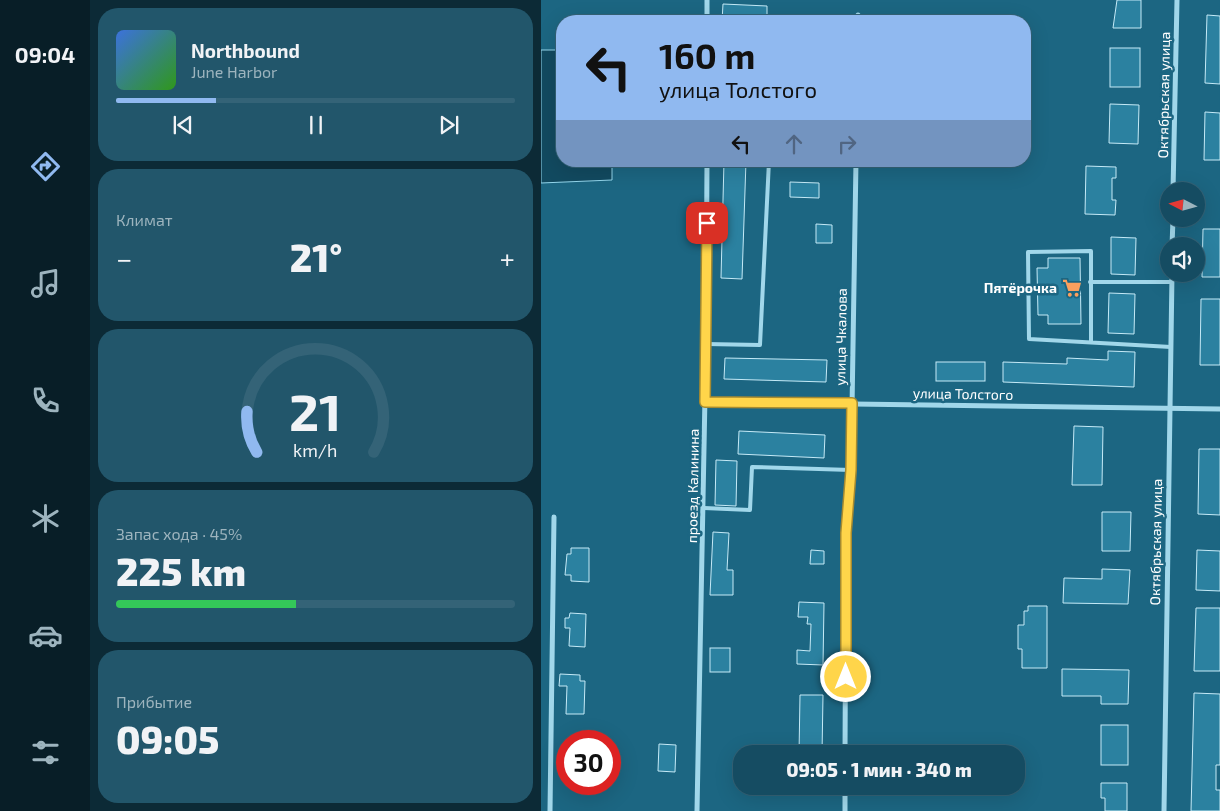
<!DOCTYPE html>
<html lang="ru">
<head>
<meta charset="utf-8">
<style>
  :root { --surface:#154c62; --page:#22566b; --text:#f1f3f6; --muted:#9db4be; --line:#346377; --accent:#90b9f0 }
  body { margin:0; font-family:"Exo 2",sans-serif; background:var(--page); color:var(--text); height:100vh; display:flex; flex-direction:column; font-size:19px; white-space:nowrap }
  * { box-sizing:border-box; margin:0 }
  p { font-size:16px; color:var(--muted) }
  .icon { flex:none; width:28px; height:28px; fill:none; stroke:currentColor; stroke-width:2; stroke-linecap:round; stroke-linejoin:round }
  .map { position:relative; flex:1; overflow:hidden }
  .sheet { display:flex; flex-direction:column; gap:8px; padding:8px; background:#0c2a36; width:451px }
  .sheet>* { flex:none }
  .hud { position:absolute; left:15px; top:15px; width:475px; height:152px; border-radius:20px; box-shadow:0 5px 20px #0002,0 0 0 1px var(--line); background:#90b9f0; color:#111; overflow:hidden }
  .needle { width:32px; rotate:276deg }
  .tools { position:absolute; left:619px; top:182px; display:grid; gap:10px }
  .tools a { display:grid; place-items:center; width:45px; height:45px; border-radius:50%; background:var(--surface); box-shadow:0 5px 20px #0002,0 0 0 1px var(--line); font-size:25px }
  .speed { position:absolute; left:15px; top:730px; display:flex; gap:10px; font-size:25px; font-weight:700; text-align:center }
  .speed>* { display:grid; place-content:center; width:65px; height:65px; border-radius:50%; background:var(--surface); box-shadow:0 5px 20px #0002,0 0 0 1px var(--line); line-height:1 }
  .speed .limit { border:8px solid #d22; background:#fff; color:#111 }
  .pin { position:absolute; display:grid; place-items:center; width:42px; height:42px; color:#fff; margin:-21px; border-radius:10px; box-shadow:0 2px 8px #0006 }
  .me { position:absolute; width:55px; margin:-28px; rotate:0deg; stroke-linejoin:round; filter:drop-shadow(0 0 4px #0008) }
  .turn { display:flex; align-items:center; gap:18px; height:105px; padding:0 20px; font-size:22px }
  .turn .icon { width:65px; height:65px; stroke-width:2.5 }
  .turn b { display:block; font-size:35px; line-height:42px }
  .lanes { display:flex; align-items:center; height:48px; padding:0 20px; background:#0003; justify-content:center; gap:25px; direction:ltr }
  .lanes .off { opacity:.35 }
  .big { font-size:38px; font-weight:800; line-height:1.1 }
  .sheet .card { flex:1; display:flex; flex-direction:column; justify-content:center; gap:8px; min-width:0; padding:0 18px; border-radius:20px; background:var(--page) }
  .sheet .dial { align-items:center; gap:0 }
  .dial svg { height:130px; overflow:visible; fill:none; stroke:var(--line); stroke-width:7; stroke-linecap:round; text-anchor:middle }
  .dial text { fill:var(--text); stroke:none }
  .song { display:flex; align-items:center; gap:15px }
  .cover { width:60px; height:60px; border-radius:8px; background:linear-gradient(135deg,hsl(220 70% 55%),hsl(110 70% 35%)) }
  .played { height:5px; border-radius:2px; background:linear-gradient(90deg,var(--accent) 25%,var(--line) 25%) }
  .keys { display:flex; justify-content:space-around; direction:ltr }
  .heat { display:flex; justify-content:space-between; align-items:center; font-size:28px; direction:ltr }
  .charge { height:8px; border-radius:4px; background:linear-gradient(90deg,#34c759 45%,var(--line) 0) }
  .trip { position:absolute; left:192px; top:745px; width:292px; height:50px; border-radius:20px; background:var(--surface); box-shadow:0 5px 20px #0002,0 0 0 1px var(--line); font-weight:800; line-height:50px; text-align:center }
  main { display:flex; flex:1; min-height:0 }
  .tabs { display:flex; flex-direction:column; width:90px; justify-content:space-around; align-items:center; background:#081e27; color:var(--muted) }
  .tabs .icon { width:35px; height:35px }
  .tabs .on { color:var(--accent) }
  .tabs b { font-size:22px; color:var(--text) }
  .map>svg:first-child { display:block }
  .water { fill:#124a60; stroke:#94d6ec }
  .building { fill:#2b81a0; stroke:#c5eaf7 }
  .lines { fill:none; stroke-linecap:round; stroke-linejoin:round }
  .service { stroke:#a1d7ea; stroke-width:4 }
  .minor { stroke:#a1d7ea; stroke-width:5 }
  .route-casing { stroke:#a68a30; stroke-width:12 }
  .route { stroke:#ffd54a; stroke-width:9 }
  .labels { text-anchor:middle; stroke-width:5; stroke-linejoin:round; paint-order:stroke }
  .street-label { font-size:14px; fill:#fff; stroke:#1c6682 }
  .poi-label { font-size:14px; font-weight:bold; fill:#fff; stroke:#1c6682; text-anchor:end }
</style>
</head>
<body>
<main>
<nav class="tabs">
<b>09:04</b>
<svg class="icon on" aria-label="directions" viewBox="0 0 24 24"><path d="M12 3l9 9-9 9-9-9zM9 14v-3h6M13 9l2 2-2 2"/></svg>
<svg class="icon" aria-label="music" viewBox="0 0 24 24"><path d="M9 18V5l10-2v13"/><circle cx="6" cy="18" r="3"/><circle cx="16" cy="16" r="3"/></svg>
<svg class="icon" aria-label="phone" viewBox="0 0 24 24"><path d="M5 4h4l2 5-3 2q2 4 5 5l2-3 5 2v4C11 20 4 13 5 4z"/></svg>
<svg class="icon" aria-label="climate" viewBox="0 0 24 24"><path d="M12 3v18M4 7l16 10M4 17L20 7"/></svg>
<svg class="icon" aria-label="car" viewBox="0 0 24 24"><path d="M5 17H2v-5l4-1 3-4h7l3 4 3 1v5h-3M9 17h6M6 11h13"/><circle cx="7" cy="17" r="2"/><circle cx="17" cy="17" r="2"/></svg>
<svg class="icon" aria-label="filters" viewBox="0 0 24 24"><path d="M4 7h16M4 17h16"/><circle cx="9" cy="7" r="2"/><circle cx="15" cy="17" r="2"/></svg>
</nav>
<section class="sheet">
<div class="card">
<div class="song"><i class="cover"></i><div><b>Northbound</b><p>June Harbor</p></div></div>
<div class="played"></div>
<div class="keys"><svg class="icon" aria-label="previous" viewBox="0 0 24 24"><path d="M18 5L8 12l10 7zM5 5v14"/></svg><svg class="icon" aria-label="pause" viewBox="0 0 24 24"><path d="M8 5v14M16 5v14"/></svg><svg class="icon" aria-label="next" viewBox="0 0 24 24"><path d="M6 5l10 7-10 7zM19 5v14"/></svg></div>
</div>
<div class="card"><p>Климат</p>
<div class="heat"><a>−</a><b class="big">21°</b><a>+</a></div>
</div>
<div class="card dial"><svg viewBox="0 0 100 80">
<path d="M14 69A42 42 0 1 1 86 69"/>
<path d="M14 69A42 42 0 0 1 8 44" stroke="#90b9f0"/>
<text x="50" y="56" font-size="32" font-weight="700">21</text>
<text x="50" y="72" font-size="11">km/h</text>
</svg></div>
<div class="card"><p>Запас хода · 45%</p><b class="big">225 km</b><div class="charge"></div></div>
<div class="card"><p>Прибытие</p><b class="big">09:05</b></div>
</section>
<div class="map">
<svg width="679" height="811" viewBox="0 0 679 811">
  <rect width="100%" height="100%" fill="#1c6682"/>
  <polygon class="water" points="0,50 21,50 21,161 71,161 71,180 0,183"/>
  <g class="building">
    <polygon points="576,0 600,0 600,28 572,28"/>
    <polygon points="182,4 226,6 226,21 181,21"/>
    <polygon points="666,15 679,16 679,84 664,83"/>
    <rect x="569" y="48" width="30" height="39"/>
    <polygon points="569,104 598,105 597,144 568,143"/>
    <polygon points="664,112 679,113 679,160 663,160"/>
    <polygon points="183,161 205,161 201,279 180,278"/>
    <polygon points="545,166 575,167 575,178 571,178 571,200 575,200 574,215 544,214"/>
    <polygon points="249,182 278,183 278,198 249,197"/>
    <polygon points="275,224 291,225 291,243 275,243"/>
    <polygon points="662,229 679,229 679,277 661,277"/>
    <polygon points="570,237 595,238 594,275 570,274"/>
    <polygon points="507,258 539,258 540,324 507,324 507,315 497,315 496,268 507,268"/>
    <polygon points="568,293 594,294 593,334 567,333"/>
    <polygon points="660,299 679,299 679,365 659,365"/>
    <polygon points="567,351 594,352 593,387 462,382 462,362 526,364 526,358 567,360"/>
    <polygon points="184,358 286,360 285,382 183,379"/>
    <rect x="395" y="362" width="49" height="19"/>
    <polygon points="533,426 562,427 561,485 531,485"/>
    <polygon points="198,431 284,435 283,458 197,454"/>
    <polygon points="658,449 679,449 679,515 657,514"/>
    <polygon points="175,460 196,461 195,506 174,505"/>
    <polygon points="561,512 590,512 589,551 561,551"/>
    <polygon points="172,532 188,533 186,570 192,570 192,595 169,595"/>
    <polygon points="30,548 48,548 48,582 30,581 30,575 24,575 26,554 30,554"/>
    <polygon points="270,550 283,551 283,564 269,564"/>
    <polygon points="656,550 679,551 679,591 655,590"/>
    <polygon points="561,569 589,570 587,604 522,603 523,578 561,579"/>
    <polygon points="258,602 283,603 282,665 256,664 256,650 269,651 270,624 266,624 267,617 257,617"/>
    <polygon points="487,606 506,606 506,668 481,668 481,649 477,649 477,625 483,625 483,611 487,611"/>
    <polygon points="655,608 679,608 679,671 653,671"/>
    <polygon points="29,613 45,614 44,647 28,646 29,628 24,628 24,618 28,618"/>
    <rect x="169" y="648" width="20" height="24"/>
    <polygon points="521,669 588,670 587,704 560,704 560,696 521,696"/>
    <polygon points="19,674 39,675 39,681 44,681 43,714 25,714 26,686 18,686"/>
    <polygon points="653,693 679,694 679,765 675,765 675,790 679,790 679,811 650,811"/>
    <polygon points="259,695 282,695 281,754 258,754"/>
    <rect x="560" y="725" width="27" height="40"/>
    <polygon points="118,744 135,745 134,772 117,771"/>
    <polygon points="560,783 586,783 586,811 564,811 564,798 560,798"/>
  </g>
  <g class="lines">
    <g class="service">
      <polyline points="549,282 630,282"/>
      <polyline points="550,342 550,251 487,252 488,339 630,347"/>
      <polyline points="165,344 219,345 228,161"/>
      <polyline points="163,508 209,510 211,467 310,470"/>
    </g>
    <g class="minor">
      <polyline points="166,0 166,21"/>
      <polyline points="317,21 317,15"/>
      <polyline points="632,191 636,0"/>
      <polyline points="631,246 632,219"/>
      <polyline points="164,402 679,409"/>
      <polyline points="304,754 305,533 310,470 315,161"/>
      <polyline points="9,811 13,517"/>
      <polyline points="156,811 165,344 166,161"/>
      <polyline points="304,811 304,786"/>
      <polyline points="623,811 631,274"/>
    </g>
  </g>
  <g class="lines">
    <g class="route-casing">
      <polyline id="route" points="166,223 164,402 311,403 310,470 305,533 305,677"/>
    </g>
    <use href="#route" class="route"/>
  </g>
  <defs>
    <g id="supermarket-bare" transform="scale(1.5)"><path d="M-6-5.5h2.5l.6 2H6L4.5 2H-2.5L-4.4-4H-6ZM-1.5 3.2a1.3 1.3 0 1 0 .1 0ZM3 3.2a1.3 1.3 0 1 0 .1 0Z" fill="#fba05e" stroke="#1c6682" stroke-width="2.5" paint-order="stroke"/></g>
  </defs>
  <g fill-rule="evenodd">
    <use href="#supermarket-bare" x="531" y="288"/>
  </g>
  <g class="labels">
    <g class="street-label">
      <text transform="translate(623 95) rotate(-89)" y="5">Октябрьская улица</text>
      <text transform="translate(300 337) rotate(-89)" y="5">улица Чкалова</text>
      <text transform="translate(422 394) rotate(1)" y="5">улица Толстого</text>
      <text transform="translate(152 486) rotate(-89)" y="5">проезд Калинина</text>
      <text transform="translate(615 542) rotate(-89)" y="5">Октябрьская улица</text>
    </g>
    <g class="poi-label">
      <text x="516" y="293">Пятёрочка</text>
    </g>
  </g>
</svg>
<div class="tools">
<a><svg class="needle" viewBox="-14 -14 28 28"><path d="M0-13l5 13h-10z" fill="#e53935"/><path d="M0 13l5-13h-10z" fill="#9db4be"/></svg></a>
<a><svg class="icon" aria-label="sound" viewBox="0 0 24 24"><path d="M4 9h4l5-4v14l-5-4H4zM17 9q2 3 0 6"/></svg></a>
</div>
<div class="speed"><div class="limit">30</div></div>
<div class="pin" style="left:166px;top:223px;background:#d93025"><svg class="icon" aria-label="arrive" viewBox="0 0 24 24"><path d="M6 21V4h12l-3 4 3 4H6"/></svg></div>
<svg class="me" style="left:305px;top:677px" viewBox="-20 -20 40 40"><circle r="17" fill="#ffd54a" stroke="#fff" stroke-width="3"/><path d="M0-11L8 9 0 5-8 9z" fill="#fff"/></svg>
<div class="trip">09:05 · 1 мин · 340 m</div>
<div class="hud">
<div class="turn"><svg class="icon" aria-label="left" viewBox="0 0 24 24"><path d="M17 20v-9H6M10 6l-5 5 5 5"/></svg><div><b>160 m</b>улица Толстого</div></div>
<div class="lanes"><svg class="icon" aria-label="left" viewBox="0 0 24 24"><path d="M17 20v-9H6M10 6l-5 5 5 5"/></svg><svg class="icon off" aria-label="ahead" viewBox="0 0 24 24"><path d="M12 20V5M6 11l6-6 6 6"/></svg><svg class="icon off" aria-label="right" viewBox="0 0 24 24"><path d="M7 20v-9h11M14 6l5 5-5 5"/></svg></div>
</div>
</div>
</main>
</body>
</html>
